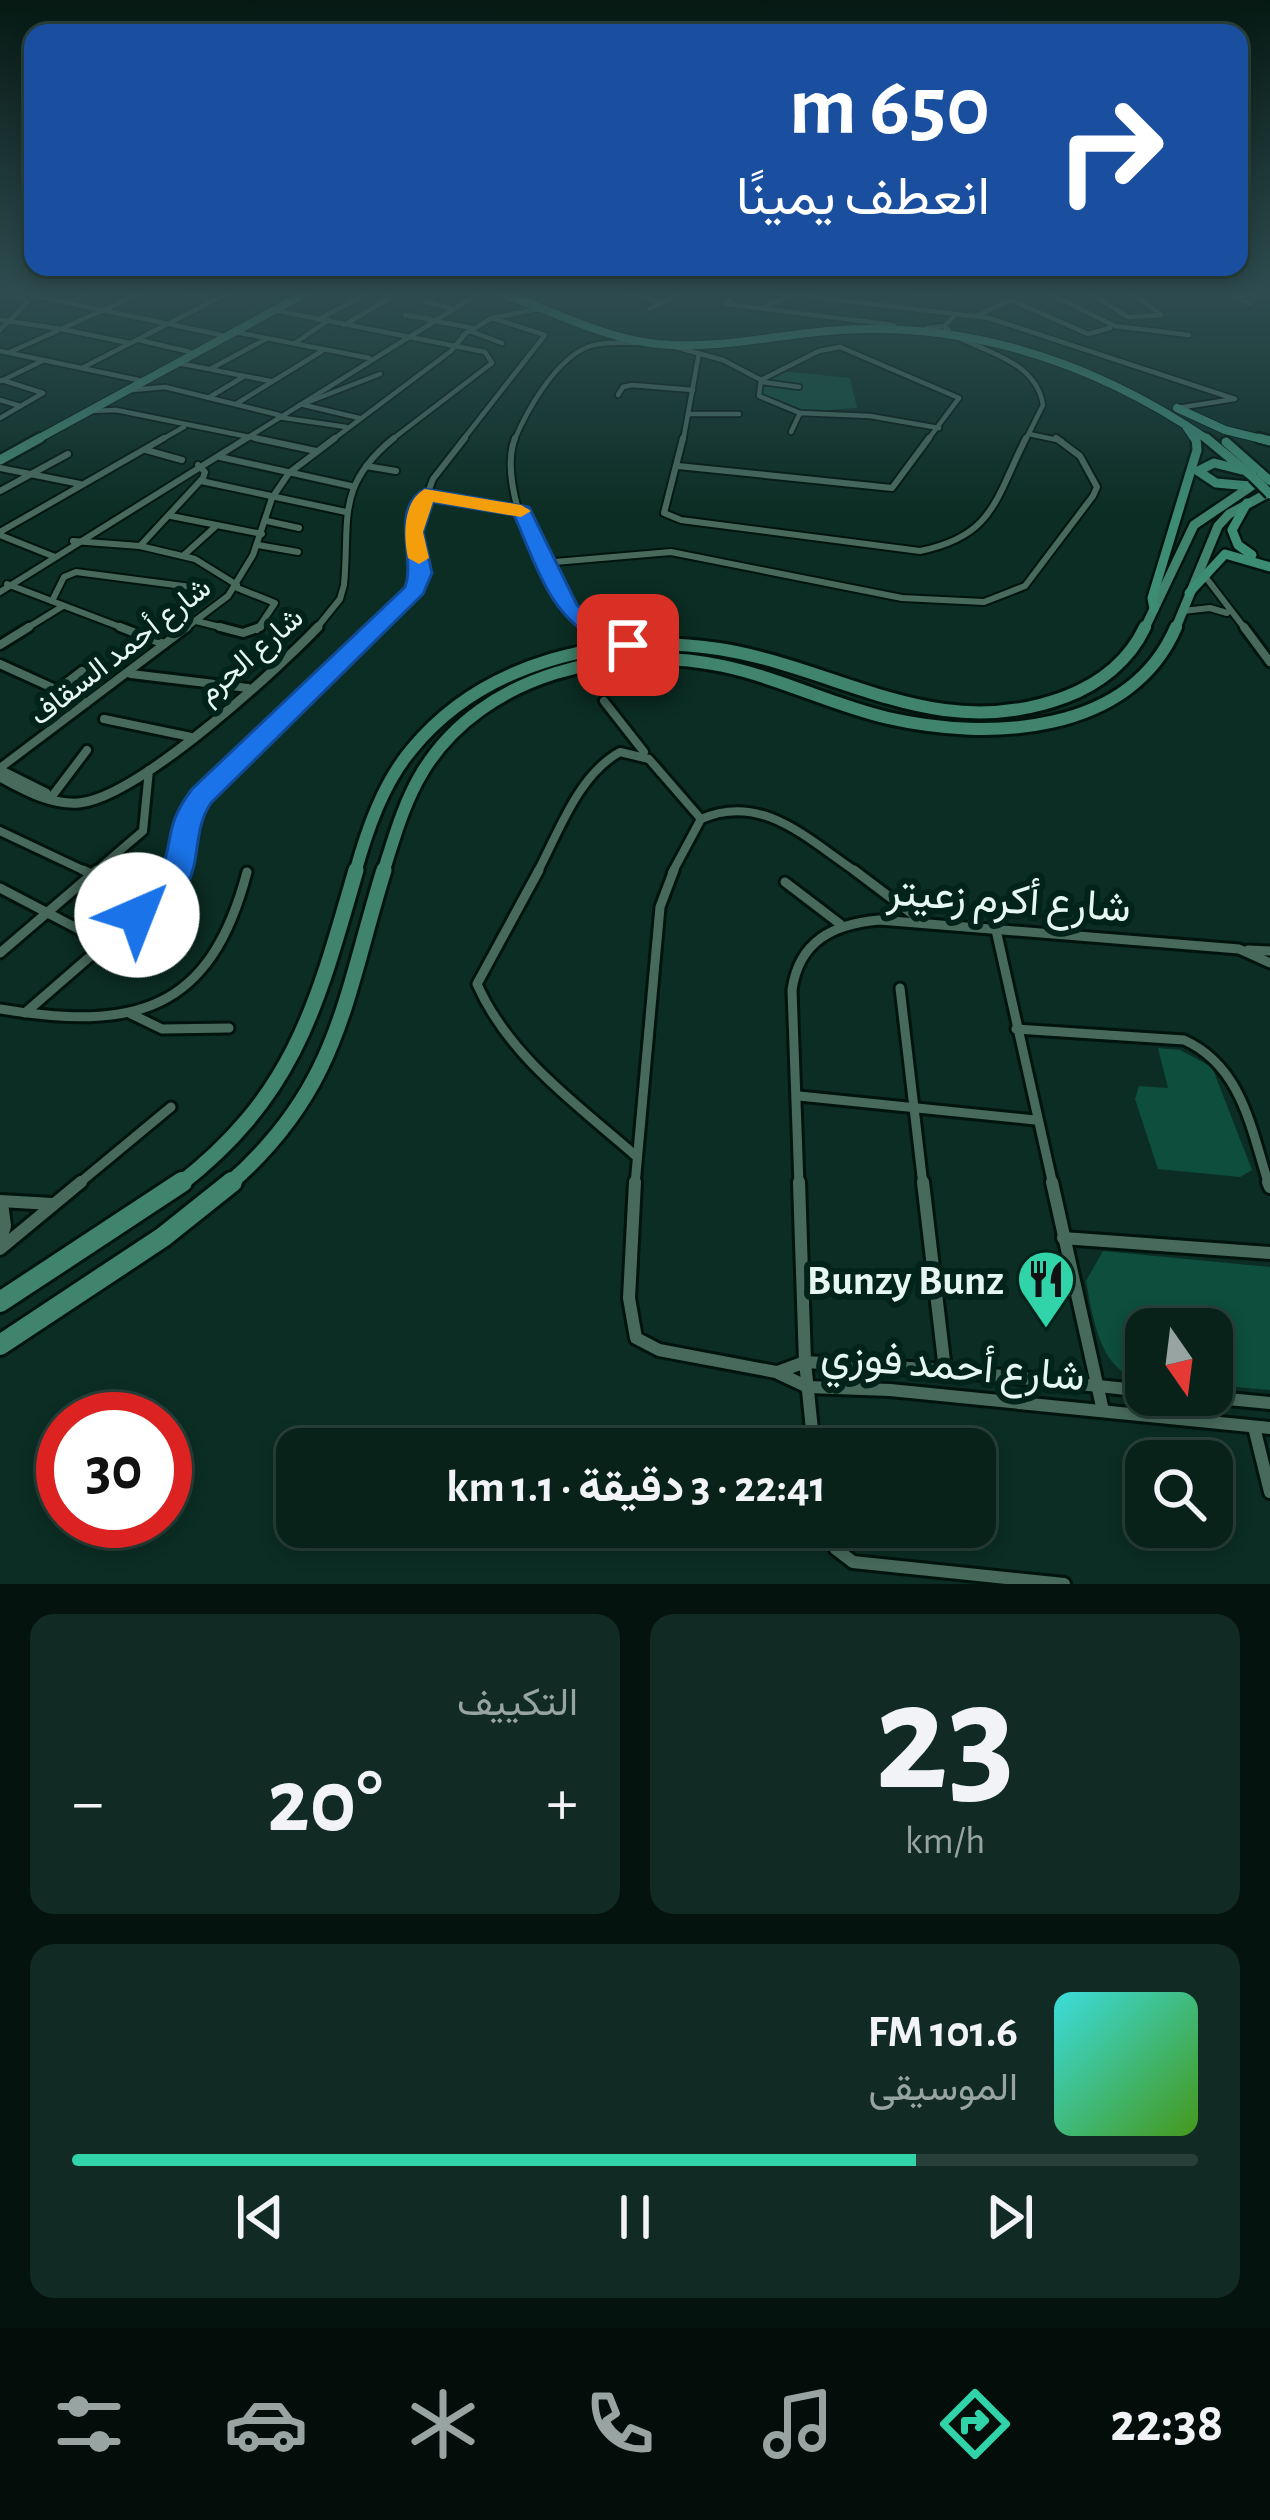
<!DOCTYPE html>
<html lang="ar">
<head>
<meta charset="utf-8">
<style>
  :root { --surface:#08221a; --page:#112a23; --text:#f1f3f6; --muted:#98a4a2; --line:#293f39; --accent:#31d4a9 }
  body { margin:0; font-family:"Alegreya Sans",Vazirmatn,sans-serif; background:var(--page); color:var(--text); direction:rtl; height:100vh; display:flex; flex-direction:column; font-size:45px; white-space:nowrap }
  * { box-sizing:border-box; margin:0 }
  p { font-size:39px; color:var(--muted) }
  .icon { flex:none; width:66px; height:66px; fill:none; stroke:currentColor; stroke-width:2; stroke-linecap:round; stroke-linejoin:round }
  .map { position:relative; height:1584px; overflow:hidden; direction:ltr }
  .sheet { display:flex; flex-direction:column; gap:30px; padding:30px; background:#04130e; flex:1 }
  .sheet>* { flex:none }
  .top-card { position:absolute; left:24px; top:24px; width:1224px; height:252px; border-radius:24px; box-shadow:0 6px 18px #0003,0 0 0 3px var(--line); direction:rtl; background:#1a4fa0; color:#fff; overflow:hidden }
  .needle { width:78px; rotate:166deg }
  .tools { position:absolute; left:1125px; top:1308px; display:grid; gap:24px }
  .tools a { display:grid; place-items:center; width:108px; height:108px; border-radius:24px; background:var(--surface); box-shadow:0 6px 18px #0003,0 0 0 3px var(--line); font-size:60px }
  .speed { position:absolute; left:36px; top:1392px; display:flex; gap:24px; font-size:60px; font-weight:700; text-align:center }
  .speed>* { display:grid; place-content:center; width:156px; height:156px; border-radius:50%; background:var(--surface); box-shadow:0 6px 18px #0003,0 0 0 3px var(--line); line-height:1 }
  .speed .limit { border:18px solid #d22; background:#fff; color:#111 }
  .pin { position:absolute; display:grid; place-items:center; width:102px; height:102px; color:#fff; margin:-51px; border-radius:24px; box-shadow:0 6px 18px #0006 }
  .me { position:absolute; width:132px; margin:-66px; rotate:44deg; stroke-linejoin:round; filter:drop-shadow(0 0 9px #0008) }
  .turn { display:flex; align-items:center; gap:42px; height:252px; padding:0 60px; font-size:54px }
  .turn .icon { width:156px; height:156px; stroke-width:2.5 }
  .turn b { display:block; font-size:84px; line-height:102px }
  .big { font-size:90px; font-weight:700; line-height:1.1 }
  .sheet .tile { flex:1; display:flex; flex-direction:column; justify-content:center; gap:18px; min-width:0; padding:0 42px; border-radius:24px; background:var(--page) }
  .sheet .dial { align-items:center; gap:0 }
  .dial b { font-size:156px; line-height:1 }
  .song { display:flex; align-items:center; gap:36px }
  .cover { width:144px; height:144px; border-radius:18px; background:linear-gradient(135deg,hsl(180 70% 55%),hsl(100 70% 35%)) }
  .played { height:12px; border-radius:6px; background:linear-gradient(90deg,var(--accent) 75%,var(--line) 75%) }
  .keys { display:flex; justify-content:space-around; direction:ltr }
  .heat { display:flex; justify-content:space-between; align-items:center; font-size:66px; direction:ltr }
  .sheet .tiles { flex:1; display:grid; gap:30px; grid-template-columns:1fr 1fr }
  .tile:last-child { grid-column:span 2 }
  .trip { position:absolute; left:276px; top:1428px; width:720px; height:120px; border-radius:24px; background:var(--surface); box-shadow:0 6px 18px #0003,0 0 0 3px var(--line); font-weight:700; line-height:120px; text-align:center; direction:rtl }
  .dock { display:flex; height:192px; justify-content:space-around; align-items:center; background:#030e0a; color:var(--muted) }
  .dock .icon { width:84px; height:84px }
  .dock .current { color:var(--accent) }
  .dock b { font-size:54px; color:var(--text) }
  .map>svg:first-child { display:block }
  .green { fill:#0e4e3d }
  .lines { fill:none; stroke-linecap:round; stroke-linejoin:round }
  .minor-far4-casing { stroke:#00140d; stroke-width:8 }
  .minor-far3-casing { stroke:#00140d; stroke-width:10 }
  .minor-far2-casing { stroke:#00140d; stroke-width:14 }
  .minor-far1-casing { stroke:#00140d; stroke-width:15 }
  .minor-casing { stroke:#00140d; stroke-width:18 }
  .tertiary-far2-casing { stroke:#00140d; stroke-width:8 }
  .tertiary-far1-casing { stroke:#00140d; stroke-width:10 }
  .tertiary-casing { stroke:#00140d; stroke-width:15 }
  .primary-far4-casing { stroke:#00140d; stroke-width:10 }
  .primary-far3-casing { stroke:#00140d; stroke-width:14 }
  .primary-far2-casing { stroke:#00140d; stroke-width:18 }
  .primary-far1-casing { stroke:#00140d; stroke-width:21 }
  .primary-casing { stroke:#00140d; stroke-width:26 }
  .trunk-far1-casing { stroke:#00140d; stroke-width:10 }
  .trunk-casing { stroke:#00140d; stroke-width:14 }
  .minor-far4 { stroke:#486a5d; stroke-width:4.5 }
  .minor-far3 { stroke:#486a5d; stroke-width:6 }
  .minor-far2 { stroke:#486a5d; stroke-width:8 }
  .minor-far1 { stroke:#486a5d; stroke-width:9 }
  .minor { stroke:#486a5d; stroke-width:12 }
  .tertiary-far2 { stroke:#486a5d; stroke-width:4.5 }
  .tertiary-far1 { stroke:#486a5d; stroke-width:6 }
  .tertiary { stroke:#486a5d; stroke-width:9 }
  .primary-far4 { stroke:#40846e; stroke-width:8 }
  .primary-far3 { stroke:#40846e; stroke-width:9 }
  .primary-far2 { stroke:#40846e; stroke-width:12 }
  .primary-far1 { stroke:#40846e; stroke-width:15 }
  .primary { stroke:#40846e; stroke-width:20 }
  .trunk-far1 { stroke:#3d8c74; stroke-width:8 }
  .trunk { stroke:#3d8c74; stroke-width:9 }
  .trunk-bridge-casing { stroke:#00140d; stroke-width:14; stroke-linecap:butt }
  .trunk-bridge { stroke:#3d8c74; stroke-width:9 }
  .route { fill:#1a73e8; stroke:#114b97; stroke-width:3 }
  .slow { fill:#f59e0b }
  .labels { text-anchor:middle; stroke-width:12; stroke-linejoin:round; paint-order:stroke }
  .far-street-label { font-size:30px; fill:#e5f7f0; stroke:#012319 }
  .near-street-label { font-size:42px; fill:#e5f7f0; stroke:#012319 }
  .near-poi-label { font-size:42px; font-weight:bold; fill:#e5f7f0; stroke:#012319; text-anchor:end }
</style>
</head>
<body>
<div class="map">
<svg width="1270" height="1584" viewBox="0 0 1270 1584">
  <rect width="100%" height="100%" fill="#0b2d23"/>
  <g class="green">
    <polygon points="771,370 850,378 857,408 800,412 759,396"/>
    <polygon points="1158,1048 1180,1050 1212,1067 1252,1170 1240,1177 1158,1169 1135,1099 1139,1086 1168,1088"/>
    <path d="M1103,1251L1270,1267V1390L1212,1385V1329H1146V1380C1100,1376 1093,1318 1086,1281Z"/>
  </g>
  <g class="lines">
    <g class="minor-far4-casing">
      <g id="minor-far4">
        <polyline points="183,293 217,299"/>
        <polyline points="628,293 661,302"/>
        <polyline points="737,293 725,304 894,325"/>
        <polyline points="780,293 989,318 1235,399 1177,408"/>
        <polyline points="909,293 951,293"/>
        <polyline points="1048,293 1115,326 1189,335"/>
        <polyline points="1090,293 1128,317 1161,315 1132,293"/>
        <polyline points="1229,293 1250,304"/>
        <polyline points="435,294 426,302 450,308"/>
        <polyline points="31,295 221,335"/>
        <polyline points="1236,296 1253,293"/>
        <polyline points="71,301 90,293"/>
        <polyline points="762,308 792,295"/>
        <polyline points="649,309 680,293"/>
        <polyline points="405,315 430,319"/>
        <polyline points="978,315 1011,300 1088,334 1110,328"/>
        <polyline points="0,320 61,329"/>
        <polyline points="318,320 368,293"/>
        <polyline points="429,320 473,328"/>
        <polyline points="344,325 390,298 385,293"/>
        <polyline points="927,328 945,326"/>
        <polyline points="949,330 944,327 956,314"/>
        <polyline points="470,331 502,343"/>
        <polyline points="235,332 369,358"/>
        <polyline points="463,335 492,318 538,309"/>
        <path d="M961,339C994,354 1037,365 1043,405L1025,441"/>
        <polyline points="139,340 190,352"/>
        <polyline points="129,343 61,329 141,293"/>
        <polyline points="295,343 329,320"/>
        <polyline points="675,347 723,360 761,380 759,396 800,413"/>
        <polyline points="0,351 138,380"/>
        <polyline points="10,352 57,331"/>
        <polyline points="178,363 270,381"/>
        <polyline points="82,368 228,293"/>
        <polyline points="212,368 266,339"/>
        <polyline points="761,380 819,351 840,347 959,398 927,441"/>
        <polyline points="1,381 42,361"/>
        <polyline points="762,382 799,387"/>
        <polyline points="618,395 623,387 632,385 693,390"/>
        <polyline points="208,398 243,377"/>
        <polyline points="0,400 20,406"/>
        <polyline points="236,404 322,351"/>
        <polyline points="304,405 359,418"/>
        <polyline points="298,406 380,374"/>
        <polyline points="90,411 116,410 269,441"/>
        <polyline points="689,414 739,414"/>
        <polyline points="278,417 346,427"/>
        <polyline points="0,418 43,393 2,380"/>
        <polyline points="791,432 800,413 870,416 939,428"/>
        <polyline points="1029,434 1062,441"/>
        <polyline points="159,441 184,427"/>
        <polyline points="331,441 451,351 466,333"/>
        <polyline points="462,441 545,335 492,318"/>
        <path d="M514,441C527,410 556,358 590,346C605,341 623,343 638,343"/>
        <polyline points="683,441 699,353"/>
      </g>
    </g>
    <g class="minor-far3-casing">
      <g id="minor-far3">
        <polyline points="255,438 316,451"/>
        <path d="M515,438C495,488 549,605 595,630"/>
        <path d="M683,438L664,513L681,520L920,551C994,536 995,499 1026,438"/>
        <polyline points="146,450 182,460"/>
        <polyline points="220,457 351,486"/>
        <polyline points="366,466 396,471"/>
        <polyline points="678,466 892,488 929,438"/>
        <polyline points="0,468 80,484"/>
        <polyline points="201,481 346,512"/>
        <polyline points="0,491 68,454"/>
        <polyline points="425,495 520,511"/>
        <polyline points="171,516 262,534"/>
        <polyline points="267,521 299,528"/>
        <polyline points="0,532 164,438"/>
        <polyline points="0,535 55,557"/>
        <polyline points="73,541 140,546 203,478 205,472 198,465"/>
        <polyline points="258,545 298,552"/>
        <polyline points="140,546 195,559 237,585"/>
        <polyline points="184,555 216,526"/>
        <polyline points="543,563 671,552 902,598 984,602 1025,586 1093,496 1097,487 1080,456 1056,438"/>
        <polyline points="1207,579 1246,630"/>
        <polyline points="7,584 128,630"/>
        <polyline points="235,587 275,603 257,630"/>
        <polyline points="52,601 64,577 76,572 191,587"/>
        <polyline points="1183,611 1210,608 1227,613"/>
        <polyline points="196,621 232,630"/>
        <polyline points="24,630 63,606"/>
        <polyline points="183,630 228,596 253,555 272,498 289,473 335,438"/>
        <polyline points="373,630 415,589 421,573 413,532 433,479 465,438"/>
      </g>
    </g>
    <g class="minor-far2-casing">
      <g id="minor-far2">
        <polyline points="120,627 164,644"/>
        <polyline points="220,627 243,633 260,627"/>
        <polyline points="589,627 627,644"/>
        <polyline points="1244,627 1270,662"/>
        <polyline points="0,645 29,627"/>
        <polyline points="0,664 86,703"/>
        <polyline points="131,674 248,688"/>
        <polyline points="57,690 82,671"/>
        <polyline points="604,701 644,752"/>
        <polyline points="104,719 191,737"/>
        <polyline points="0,768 187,627"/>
        <polyline points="53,795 87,750"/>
        <polyline points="0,831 89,873"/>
        <polyline points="94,873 143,831 149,770"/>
        <polyline points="177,873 190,809 376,627"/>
        <path d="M537,873C559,832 578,775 620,752L649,759L701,819"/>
        <path d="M672,873L701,819C763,792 808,840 858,873"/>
      </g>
    </g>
    <g class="minor-far1-casing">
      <g id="minor-far1">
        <polyline points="83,870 94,875"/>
        <path d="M539,870L477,984C509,1057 578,1105 636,1156"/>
        <polyline points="854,870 924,923"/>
        <polyline points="785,882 840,924"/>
        <polyline points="0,888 105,943"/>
        <polyline points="996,930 1053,1185"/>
        <polyline points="1248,950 1270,951"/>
        <polyline points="0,953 97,870"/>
        <polyline points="900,988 923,1185"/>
        <path d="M0,1009C134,1031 210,1013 247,872"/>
        <polyline points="25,1013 169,888 178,870"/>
        <polyline points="131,1014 162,1029 229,1028"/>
        <path d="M1016,1029L1184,1040C1242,1066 1251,1129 1269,1185"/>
        <polyline points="799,1096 1035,1120"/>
        <polyline points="77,1185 171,1107"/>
        <polyline points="635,1185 660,907 674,870"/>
        <path d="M799,1185L792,990C799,941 833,924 879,920L1239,949L1270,963"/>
      </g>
    </g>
    <g class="minor-casing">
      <g id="minor">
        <polyline points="635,1182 629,1298 636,1338 659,1350 776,1372 808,1387 890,1390 1270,1428"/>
        <polyline points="799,1182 805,1362 814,1449"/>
        <polyline points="923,1182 945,1370"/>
        <polyline points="1052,1182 1103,1411"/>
        <polyline points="1268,1182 1270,1187"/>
        <polyline points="0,1201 52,1204"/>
        <polyline points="1063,1238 1270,1253"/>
        <polyline points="0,1242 5,1226 2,1203"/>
        <polyline points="0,1249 81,1182"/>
        <polyline points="778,1372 805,1362 945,1370 1146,1391"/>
        <polyline points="1186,1395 1270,1403"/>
        <polyline points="1254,1427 1270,1492"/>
        <polyline points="825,1527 836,1549 853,1562 1064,1584"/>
      </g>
    </g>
    <g class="tertiary-far2-casing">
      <g id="tertiary-far2">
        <polyline points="274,310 485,352 492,363 390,441"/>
        <polyline points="0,330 28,302 12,293"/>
        <polyline points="132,390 165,387 279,415"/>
        <polyline points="242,441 480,293"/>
      </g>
    </g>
    <g class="tertiary-far1-casing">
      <g id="tertiary-far1">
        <polyline points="0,592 247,438"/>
        <path d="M315,630L340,599L344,585C350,519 335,486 394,438"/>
      </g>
    </g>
    <g class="tertiary-casing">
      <g id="tertiary">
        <polyline points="0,770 46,793"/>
        <path d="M0,777C24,790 50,805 79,803C137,798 276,671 318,627"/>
      </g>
    </g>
    <g class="primary-far4-casing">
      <polyline id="primary-far4" points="34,441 306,293"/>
    </g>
    <g class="primary-far3-casing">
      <g id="primary-far3">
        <polyline points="0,460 40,438"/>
        <polyline points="1144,630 1194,525 1253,485"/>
        <polyline points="1175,630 1218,526 1229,514 1270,492"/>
      </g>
    </g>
    <g class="primary-far2-casing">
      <g id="primary-far2">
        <path d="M355,873C367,830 383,783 412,749C484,661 610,632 719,649C840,668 937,745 1065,697C1099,684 1129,661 1145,627"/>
        <path d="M383,873C394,838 404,802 423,771C483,673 616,643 723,666C780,678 832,705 888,718C989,741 1130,735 1176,627"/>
      </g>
    </g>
    <g class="primary-far1-casing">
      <g id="primary-far1">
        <path d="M179,1185C295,1095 317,1005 356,870"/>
        <path d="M228,1185C339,1089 344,999 384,870"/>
      </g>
    </g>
    <g class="primary-casing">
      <g id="primary">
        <polyline points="0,1302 182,1182"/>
        <polyline points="0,1345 163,1237 232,1182"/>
      </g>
    </g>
    <g class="trunk-far1-casing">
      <g id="trunk-far1">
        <path d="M500,293C552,310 602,338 657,344C718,350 778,334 840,330C976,322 1099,365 1210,441"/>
        <polyline points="1177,408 1225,430 1270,441"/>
        <polyline points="1187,428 1196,441"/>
      </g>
    </g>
    <g class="trunk-casing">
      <g id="trunk">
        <polyline points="1206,438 1253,477"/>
        <polyline points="1259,438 1270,441"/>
        <polyline points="1226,442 1261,473"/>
        <polyline points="1242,470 1214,463 1198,471 1216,483 1250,486"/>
        <polyline points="1247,503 1232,530 1238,545 1252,555"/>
        <polyline points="1189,593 1225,554 1270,567"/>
        <polyline points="1154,609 1152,598 1197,450 1196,438"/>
      </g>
    </g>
    <use href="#minor-far4" class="minor-far4"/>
    <use href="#minor-far3" class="minor-far3"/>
    <use href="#minor-far2" class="minor-far2"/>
    <use href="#minor-far1" class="minor-far1"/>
    <use href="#minor" class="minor"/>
    <use href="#tertiary-far2" class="tertiary-far2"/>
    <use href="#tertiary-far1" class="tertiary-far1"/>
    <use href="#tertiary" class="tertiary"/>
    <use href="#primary-far4" class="primary-far4"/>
    <use href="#primary-far3" class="primary-far3"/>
    <use href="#primary-far2" class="primary-far2"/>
    <use href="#primary-far1" class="primary-far1"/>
    <use href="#primary" class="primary"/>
    <use href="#trunk-far1" class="trunk-far1"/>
    <use href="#trunk" class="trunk"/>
    <g class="trunk-bridge-casing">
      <g id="trunk-bridge">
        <polyline points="1261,473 1270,481"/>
        <polyline points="1253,477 1270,494"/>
      </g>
    </g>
    <use href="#trunk-bridge" class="trunk-bridge"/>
  </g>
  <linearGradient id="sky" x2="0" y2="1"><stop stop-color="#061913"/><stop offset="0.57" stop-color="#2e4c50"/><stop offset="1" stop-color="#2e4c50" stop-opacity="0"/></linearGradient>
  <rect width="1270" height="515" fill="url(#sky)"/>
  <path class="route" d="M425,489L529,507L577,605L595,621L636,640V650C622,653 613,647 600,641C549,617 536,564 514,515L433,502L423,532L432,573L423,594L211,803C193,829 201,859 187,885C177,904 147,931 126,924L122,915C131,898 155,889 161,872C175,834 164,827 192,789L405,587C416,557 389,508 425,489Z"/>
  <path class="slow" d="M425,489L521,505L531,511L521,517L433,502L423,532L429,558L419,564L408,558C403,535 403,501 425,489Z"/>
  <defs>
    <g id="restaurant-pin" transform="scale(3)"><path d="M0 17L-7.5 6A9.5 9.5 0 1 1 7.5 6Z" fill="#31d4a9" stroke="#012319"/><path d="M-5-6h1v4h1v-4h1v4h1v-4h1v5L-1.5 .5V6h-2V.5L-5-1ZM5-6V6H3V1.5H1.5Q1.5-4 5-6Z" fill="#111"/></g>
  </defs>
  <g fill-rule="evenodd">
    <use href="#restaurant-pin" x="1046" y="1279"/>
  </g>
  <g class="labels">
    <g class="far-street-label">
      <text transform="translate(120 651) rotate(-38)" y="10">شارع أحمد السقاف</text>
      <text transform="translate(250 655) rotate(-41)" y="10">شارع الحرم</text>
    </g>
    <g class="near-street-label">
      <text transform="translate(1009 898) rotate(4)" y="15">شارع أكرم زعيتر</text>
      <text transform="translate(953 1364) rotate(5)" y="15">شارع أحمد فوزي</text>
    </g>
    <g class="near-poi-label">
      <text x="1004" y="1294">Bunzy Bunz</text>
    </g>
  </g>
</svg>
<div class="tools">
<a><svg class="needle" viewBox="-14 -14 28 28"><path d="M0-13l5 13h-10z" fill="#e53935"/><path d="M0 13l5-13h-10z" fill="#98a4a2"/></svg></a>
<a><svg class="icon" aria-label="search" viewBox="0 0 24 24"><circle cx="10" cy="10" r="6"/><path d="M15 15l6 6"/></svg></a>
</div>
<div class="speed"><div class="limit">30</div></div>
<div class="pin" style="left:628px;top:645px;background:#d93025"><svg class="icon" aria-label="arrive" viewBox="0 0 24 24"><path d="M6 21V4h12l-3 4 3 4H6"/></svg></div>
<svg class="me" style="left:137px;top:915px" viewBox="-20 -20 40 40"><circle r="19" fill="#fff"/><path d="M0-13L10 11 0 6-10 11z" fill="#1a73e8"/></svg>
<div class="trip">22:41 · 3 دقيقة · 1.1 km</div>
<div class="top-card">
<div class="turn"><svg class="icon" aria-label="right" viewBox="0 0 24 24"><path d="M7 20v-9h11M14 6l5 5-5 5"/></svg><div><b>650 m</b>انعطف يمينًا</div></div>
</div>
</div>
<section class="sheet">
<div class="tiles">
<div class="tile dial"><b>23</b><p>km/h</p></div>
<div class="tile"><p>التكييف</p>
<div class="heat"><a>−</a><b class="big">20°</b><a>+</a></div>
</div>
<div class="tile">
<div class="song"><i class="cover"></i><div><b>101.6 FM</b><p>الموسيقى</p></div></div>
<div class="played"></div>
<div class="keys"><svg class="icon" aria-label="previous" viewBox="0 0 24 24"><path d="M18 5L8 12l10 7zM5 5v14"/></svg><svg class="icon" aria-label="pause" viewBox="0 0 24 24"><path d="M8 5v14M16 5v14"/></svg><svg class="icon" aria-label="next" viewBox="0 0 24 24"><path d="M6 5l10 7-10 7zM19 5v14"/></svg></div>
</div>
</div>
</section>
<nav class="dock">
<b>22:38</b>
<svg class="icon current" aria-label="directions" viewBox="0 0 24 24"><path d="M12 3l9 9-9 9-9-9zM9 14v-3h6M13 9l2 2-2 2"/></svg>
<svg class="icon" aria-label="music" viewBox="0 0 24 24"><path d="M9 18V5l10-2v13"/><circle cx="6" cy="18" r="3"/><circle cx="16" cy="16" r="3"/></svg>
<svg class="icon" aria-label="phone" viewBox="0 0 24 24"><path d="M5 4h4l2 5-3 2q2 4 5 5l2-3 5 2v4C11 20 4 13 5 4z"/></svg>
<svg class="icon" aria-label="climate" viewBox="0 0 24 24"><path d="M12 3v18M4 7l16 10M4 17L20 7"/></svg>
<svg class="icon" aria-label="car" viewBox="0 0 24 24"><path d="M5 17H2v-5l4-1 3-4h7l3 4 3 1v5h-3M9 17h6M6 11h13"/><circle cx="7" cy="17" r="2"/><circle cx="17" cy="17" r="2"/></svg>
<svg class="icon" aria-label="filters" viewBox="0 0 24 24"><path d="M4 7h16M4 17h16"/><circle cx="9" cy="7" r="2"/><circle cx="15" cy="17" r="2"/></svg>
</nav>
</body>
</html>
